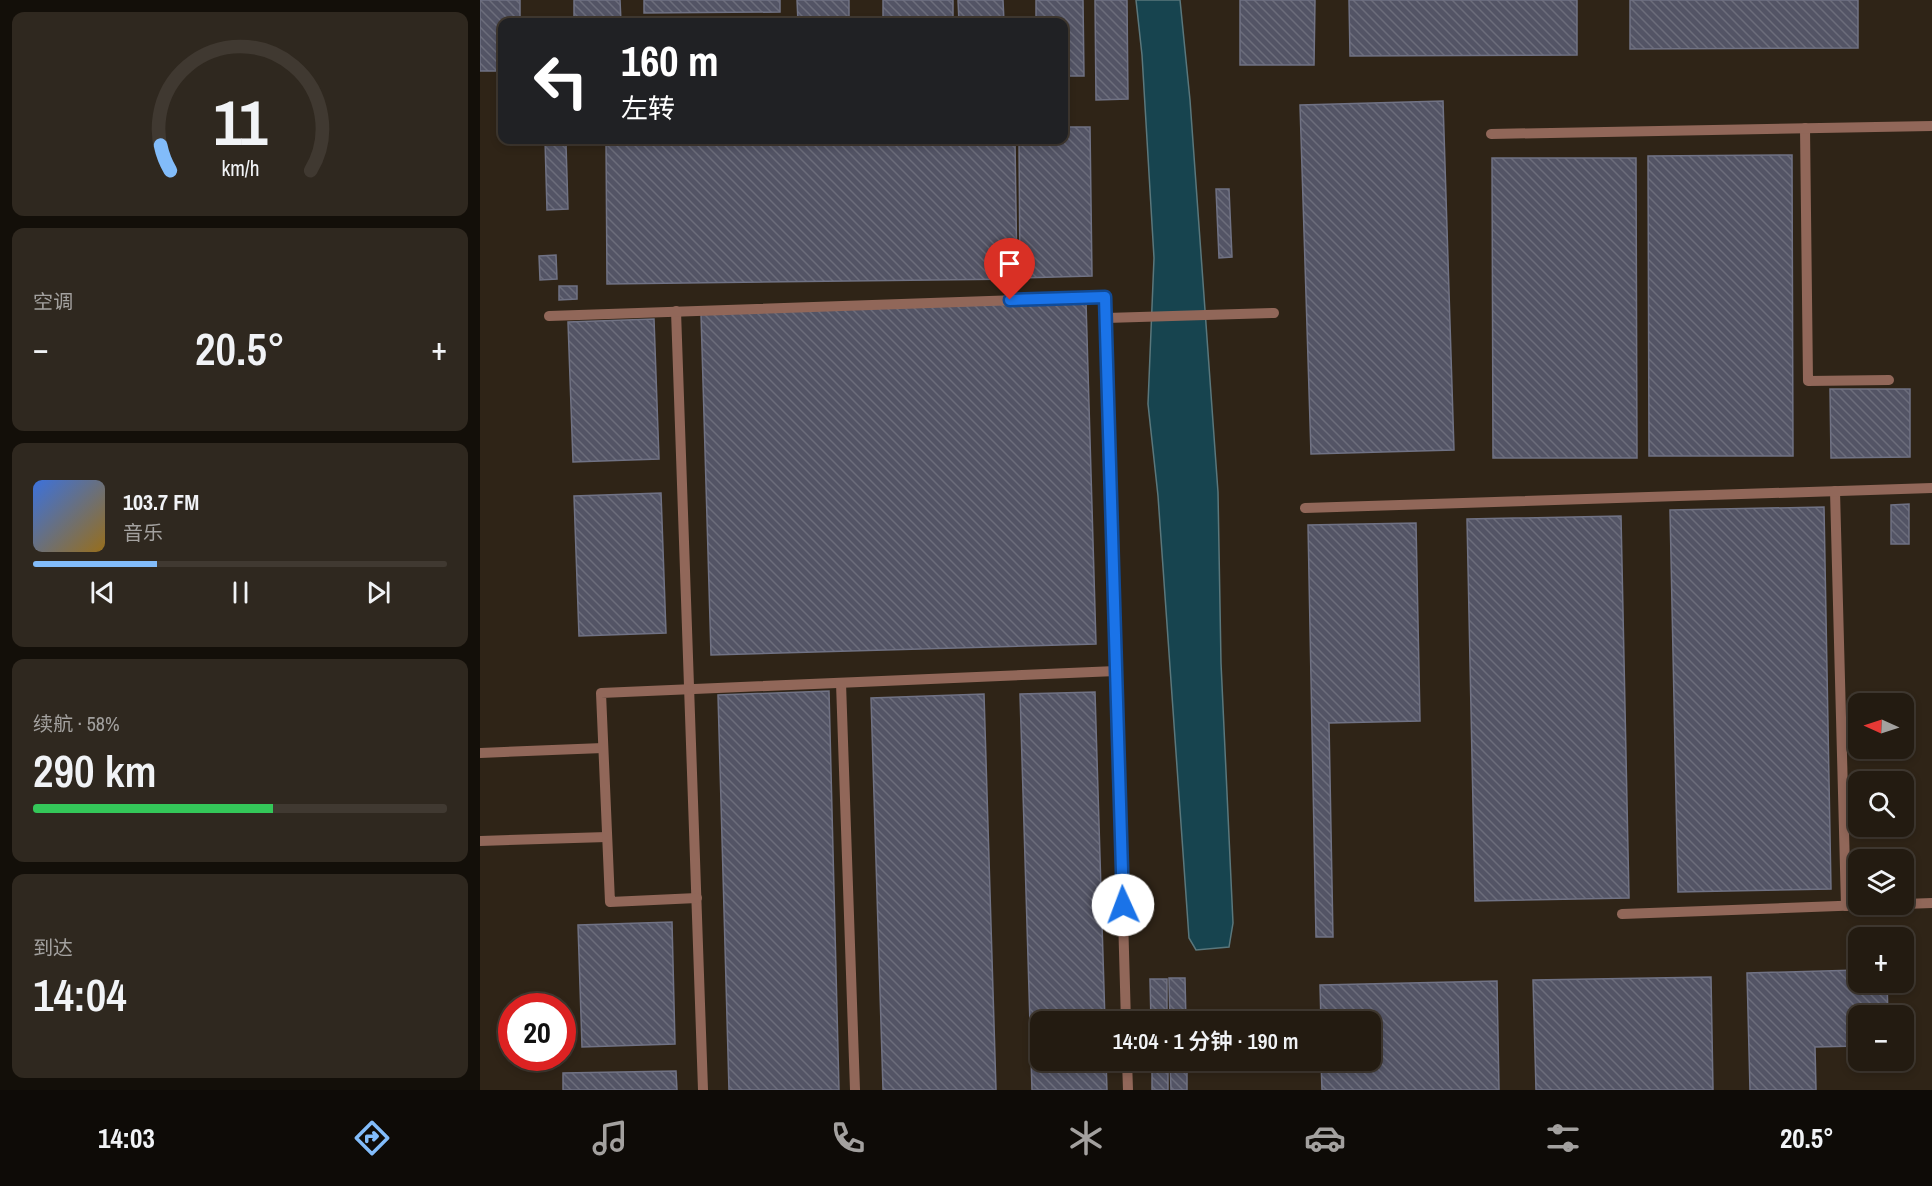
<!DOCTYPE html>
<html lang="zh">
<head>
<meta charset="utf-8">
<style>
  :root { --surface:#231b11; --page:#2f281f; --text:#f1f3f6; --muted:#a3a19f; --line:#403931; --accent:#82bcfa }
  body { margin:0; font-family:"Archivo Narrow","Noto Sans SC",sans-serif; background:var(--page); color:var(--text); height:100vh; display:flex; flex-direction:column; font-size:22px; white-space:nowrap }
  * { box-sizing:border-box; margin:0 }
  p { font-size:20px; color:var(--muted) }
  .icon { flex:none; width:33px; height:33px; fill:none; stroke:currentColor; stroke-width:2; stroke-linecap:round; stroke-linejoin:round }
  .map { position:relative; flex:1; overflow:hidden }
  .side { display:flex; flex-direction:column; gap:12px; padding:12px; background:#130f09; width:480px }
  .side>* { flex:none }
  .top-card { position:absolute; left:18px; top:18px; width:570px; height:126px; border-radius:12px; box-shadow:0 3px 9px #0003,0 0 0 2px var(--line); background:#202124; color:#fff; overflow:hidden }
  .needle { width:39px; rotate:273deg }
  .controls { position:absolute; left:1368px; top:693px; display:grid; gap:12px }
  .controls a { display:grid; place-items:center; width:66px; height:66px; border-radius:12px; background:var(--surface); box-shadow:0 3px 9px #0003,0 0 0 2px var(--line); font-size:30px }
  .speed { position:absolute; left:18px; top:993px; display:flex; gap:12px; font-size:30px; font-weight:700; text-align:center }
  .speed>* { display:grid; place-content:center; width:78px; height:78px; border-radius:50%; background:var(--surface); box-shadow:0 3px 9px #0003,0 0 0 2px var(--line); line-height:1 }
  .speed .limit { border:9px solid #d22; background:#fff; color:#111 }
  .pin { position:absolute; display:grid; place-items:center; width:51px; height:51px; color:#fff; margin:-62px -26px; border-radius:50% 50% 50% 0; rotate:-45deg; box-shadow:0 0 6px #0007 }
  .pin .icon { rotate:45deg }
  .me { position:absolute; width:66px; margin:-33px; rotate:358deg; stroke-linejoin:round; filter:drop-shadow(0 0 4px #0008) }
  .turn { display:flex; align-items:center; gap:21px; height:126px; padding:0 24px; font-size:27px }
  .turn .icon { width:78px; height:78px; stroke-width:2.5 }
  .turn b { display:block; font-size:42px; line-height:51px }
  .big { font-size:45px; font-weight:600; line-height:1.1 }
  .side .card { flex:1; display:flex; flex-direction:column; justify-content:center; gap:9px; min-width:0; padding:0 21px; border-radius:12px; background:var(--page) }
  .side .dial { align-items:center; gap:0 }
  .dial svg { height:156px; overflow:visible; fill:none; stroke:var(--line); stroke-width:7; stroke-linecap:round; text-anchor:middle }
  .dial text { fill:var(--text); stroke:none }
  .song { display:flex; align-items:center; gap:18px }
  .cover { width:72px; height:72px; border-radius:9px; background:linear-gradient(135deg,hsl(220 70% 55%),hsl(40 70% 35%)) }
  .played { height:6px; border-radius:3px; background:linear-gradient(90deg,var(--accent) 30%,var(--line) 30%) }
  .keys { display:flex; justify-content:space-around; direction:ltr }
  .heat { display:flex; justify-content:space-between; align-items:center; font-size:33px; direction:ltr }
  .charge { height:9px; border-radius:4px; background:linear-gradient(90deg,#34c759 58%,var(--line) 0) }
  .trip { position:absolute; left:550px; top:1011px; width:351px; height:60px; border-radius:12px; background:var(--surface); box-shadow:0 3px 9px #0003,0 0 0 2px var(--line); font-weight:600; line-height:60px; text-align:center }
  .tab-bar { display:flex; height:96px; justify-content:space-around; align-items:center; background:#0e0b07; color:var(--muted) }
  .tab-bar .icon { width:42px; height:42px }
  .tab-bar .selected { color:var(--accent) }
  .tab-bar b { font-size:27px; color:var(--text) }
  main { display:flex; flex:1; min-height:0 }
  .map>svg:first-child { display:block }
  .water { fill:#17444f; stroke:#5a777c; stroke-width:1.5 }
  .building { fill:url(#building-back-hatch); stroke:#707284; stroke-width:1.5 }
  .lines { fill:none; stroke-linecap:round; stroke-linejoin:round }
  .lane { stroke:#916759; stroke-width:10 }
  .route-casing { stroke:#114b97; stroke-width:15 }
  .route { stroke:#1a73e8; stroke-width:10 }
</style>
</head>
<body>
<main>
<section class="side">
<div class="card dial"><svg viewBox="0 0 100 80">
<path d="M14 69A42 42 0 1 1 86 69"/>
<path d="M14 69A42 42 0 0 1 9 56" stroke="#82bcfa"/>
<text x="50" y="56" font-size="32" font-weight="700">11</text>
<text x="50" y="72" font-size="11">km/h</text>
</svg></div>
<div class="card"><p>空调</p>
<div class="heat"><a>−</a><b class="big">20.5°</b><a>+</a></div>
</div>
<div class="card">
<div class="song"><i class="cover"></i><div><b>103.7 FM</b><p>音乐</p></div></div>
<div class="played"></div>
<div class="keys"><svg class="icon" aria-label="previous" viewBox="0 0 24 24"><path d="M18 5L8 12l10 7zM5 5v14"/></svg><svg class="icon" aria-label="pause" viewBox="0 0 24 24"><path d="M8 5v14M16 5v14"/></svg><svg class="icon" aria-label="next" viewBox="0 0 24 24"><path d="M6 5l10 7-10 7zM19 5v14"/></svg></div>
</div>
<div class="card"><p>续航 · 58%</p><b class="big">290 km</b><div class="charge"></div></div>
<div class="card"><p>到达</p><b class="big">14:04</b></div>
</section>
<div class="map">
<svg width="1452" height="1090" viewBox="0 0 1452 1090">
  <defs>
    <pattern id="building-back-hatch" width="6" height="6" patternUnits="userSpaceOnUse" patternTransform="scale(1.5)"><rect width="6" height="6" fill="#535465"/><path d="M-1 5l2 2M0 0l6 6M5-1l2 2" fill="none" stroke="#6c6d7b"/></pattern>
  </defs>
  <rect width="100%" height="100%" fill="#2f2417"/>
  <polygon class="water" points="656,0 700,0 710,100 738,492 741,663 753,923 749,947 716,950 709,938 678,496 668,404 674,258 662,55"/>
  <g class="building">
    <polygon points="0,0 40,0 40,22 22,22 22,71 0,71"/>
    <polygon points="94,0 140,0 141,22 94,22"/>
    <polygon points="164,0 300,0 300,12 164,13"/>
    <polygon points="317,0 369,0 369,22 318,22"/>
    <rect x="403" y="0" width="70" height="22"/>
    <polygon points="478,0 523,0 524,22 479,22"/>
    <polygon points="556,0 603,0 604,76 584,76 584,22 556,22"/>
    <polygon points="615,0 647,0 648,99 616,100"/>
    <polygon points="760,0 835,0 834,65 760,65"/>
    <polygon points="869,0 1097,0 1097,55 870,56"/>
    <polygon points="1150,0 1378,0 1378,48 1150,49"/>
    <polygon points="300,18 300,22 164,22 164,19"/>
    <polygon points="963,101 974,450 831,454 820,105"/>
    <polygon points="584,127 610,127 612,276 540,278 539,140 584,140"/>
    <polygon points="65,140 80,140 80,144 86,144 88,209 67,210"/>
    <polygon points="126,140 535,140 537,279 127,284"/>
    <polygon points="1312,155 1313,456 1169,456 1168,156"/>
    <polygon points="1012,158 1156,158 1157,458 1013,458"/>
    <polygon points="736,189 749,189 752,257 739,258"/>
    <polygon points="76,255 77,279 60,280 59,256"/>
    <polygon points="79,286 97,286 97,299 79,300"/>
    <polygon points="606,302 616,644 231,655 221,314"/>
    <polygon points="174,319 179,459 93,462 88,322"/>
    <polygon points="1350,389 1430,389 1430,457 1351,458"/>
    <polygon points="181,493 186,633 99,636 94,496"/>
    <polygon points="1429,504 1429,544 1411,544 1411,505"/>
    <polygon points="1344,507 1351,889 1198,892 1190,510"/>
    <polygon points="1141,516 1149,898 995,901 987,519"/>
    <polygon points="936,523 940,721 849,723 853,937 836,937 828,525"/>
    <polygon points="349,691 359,1090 249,1090 238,695"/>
    <polygon points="615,692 625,1022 561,1022 561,1060 626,1060 627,1090 552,1090 540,694"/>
    <polygon points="504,694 516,1090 403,1090 391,698"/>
    <polygon points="192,922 195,1044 102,1047 98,925"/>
    <polygon points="1378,970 1378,982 1407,982 1408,1016 1378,1016 1378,1046 1335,1047 1336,1090 1270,1090 1267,973"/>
    <polygon points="1231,977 1233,1090 1056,1090 1053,980"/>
    <polygon points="689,978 705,978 706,1022 690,1022"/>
    <polygon points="670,979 687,979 687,1022 671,1022"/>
    <polygon points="1017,981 1019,1090 842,1090 841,1060 891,1060 891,1022 841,1022 840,985"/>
    <rect x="672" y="1060" width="16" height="30"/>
    <polygon points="690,1060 707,1060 707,1090 691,1090"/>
    <polygon points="196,1071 197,1090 83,1090 83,1073"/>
  </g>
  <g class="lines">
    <g class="lane">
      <polyline points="1325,128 1328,381 1409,380"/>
      <polyline points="1011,134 1452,126"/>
      <polyline points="196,311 223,1090"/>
      <polyline points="69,316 625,297 626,318"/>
      <polyline points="1355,491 1366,906"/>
      <polyline points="825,508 1452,488"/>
      <polyline points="361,683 375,1090"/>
      <polyline points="0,753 123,748"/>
      <polyline points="0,841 127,837"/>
      <polyline points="217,898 130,902 121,693 636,671"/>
      <polyline points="1424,904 1452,903"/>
      <polyline points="1142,914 1412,904"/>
      <polyline points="646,1022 626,318 794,313"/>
      <polyline points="647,1060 648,1090"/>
    </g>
  </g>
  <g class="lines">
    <g class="route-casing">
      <polyline id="route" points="530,300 625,297 643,905"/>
    </g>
    <use href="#route" class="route"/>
  </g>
</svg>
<div class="controls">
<a><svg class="needle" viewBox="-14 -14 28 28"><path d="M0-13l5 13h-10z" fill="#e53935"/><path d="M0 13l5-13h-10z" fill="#a3a19f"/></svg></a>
<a><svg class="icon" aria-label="search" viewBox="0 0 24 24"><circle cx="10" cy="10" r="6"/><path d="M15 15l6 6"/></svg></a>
<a><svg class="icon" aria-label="layers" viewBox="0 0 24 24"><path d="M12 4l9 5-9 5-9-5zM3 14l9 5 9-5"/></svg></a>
<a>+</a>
<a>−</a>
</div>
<div class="speed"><div class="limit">20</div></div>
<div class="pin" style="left:530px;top:300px;background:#d93025"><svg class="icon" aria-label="arrive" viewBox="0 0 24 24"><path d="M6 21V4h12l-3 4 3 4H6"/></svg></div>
<svg class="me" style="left:643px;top:905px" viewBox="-20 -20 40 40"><circle r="19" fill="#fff"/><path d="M0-13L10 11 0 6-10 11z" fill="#1a73e8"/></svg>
<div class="trip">14:04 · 1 分钟 · 190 m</div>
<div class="top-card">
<div class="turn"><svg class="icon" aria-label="left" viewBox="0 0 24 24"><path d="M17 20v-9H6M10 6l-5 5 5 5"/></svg><div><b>160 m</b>左转</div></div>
</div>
</div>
</main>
<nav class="tab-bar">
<b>14:03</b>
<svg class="icon selected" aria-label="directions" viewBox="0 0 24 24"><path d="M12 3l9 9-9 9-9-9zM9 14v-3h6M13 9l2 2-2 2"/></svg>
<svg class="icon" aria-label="music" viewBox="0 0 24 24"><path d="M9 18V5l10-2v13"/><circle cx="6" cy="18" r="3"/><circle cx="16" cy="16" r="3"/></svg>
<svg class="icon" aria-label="phone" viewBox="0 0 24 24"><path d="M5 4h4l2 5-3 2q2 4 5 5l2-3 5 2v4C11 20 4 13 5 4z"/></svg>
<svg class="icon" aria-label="climate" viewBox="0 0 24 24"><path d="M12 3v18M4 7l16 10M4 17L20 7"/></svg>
<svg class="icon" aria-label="car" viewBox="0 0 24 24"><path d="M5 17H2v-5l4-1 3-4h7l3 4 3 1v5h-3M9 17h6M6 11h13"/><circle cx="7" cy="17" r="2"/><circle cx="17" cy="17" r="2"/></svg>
<svg class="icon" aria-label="filters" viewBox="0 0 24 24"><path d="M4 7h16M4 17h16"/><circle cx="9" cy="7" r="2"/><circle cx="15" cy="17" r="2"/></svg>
<b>20.5°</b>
</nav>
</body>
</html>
